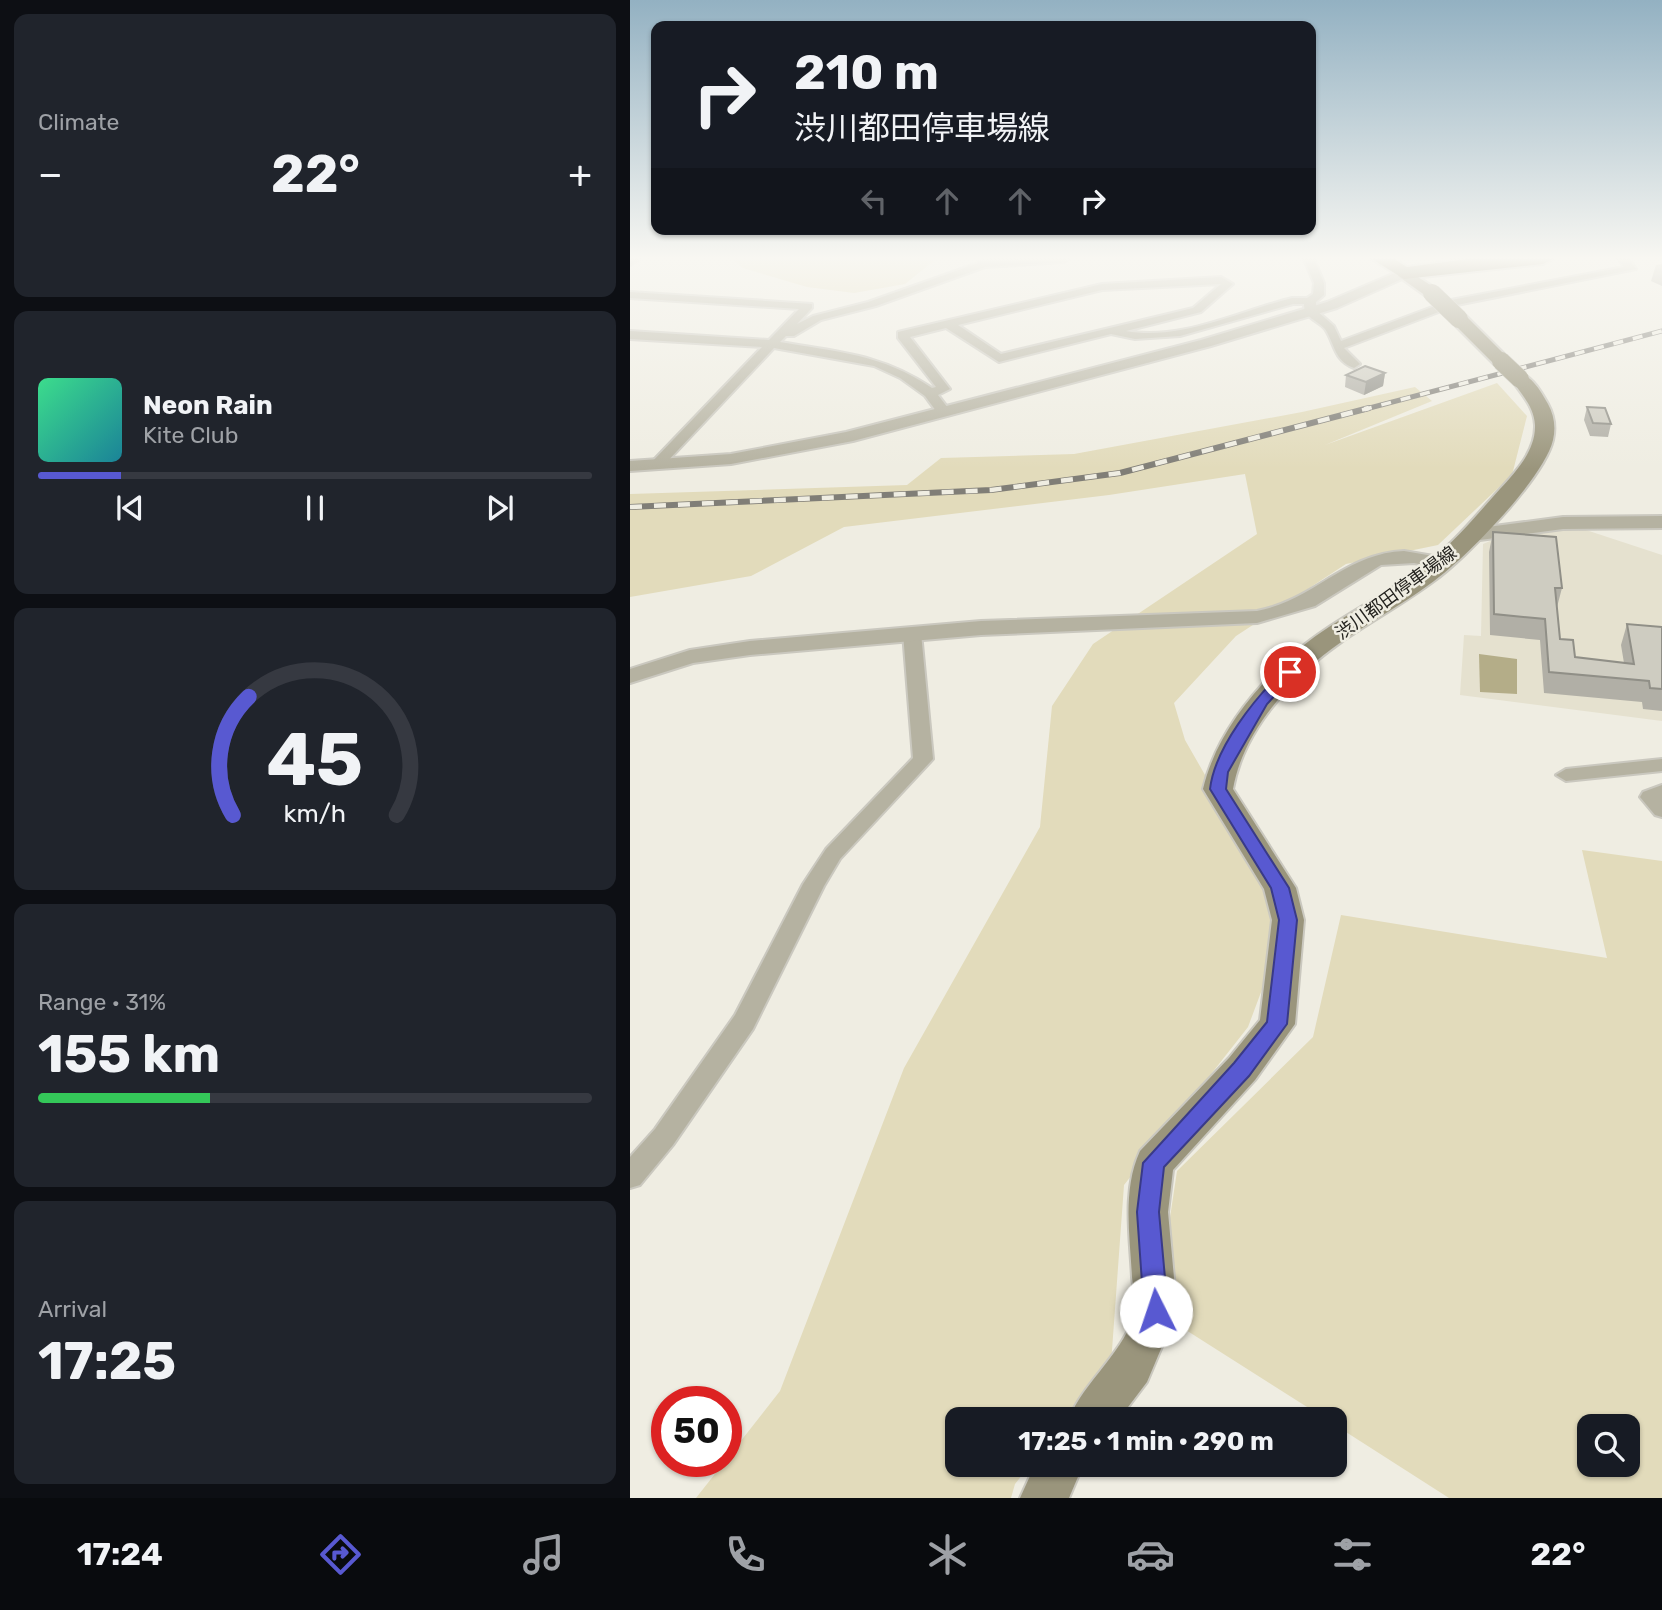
<!DOCTYPE html>
<html lang="en">
<head>
<meta charset="utf-8">
<style>
  :root { --surface:#171b24; --page:#20242c; --text:#f1f3f6; --muted:#9ea1a6; --line:#363941; --accent:#5859d1 }
  body { margin:0; font-family:Rubik,"Noto Sans JP",sans-serif; background:var(--page); color:var(--text); height:100vh; display:flex; flex-direction:column; font-size:26px; white-space:nowrap }
  * { box-sizing:border-box; margin:0 }
  p { font-size:23px; color:var(--muted) }
  .icon { flex:none; width:38px; height:38px; fill:none; stroke:currentColor; stroke-width:2; stroke-linecap:round; stroke-linejoin:round }
  .map { position:relative; flex:1; overflow:hidden }
  .side { display:flex; flex-direction:column; gap:14px; padding:14px; background:#0d0f14; width:630px }
  .side>* { flex:none }
  .banner { position:absolute; left:21px; top:21px; width:665px; height:214px; border-radius:14px; box-shadow:0 2px 5px #0004; background:#171b24; color:var(--text); overflow:hidden }
  .tools { position:absolute; left:947px; top:1414px; display:grid; gap:14px }
  .tools a { display:grid; place-items:center; width:63px; height:63px; border-radius:14px; background:var(--surface); box-shadow:0 2px 5px #0004; font-size:35px }
  .speed { position:absolute; left:21px; top:1386px; display:flex; gap:14px; font-size:35px; font-weight:700; text-align:center }
  .speed>* { display:grid; place-content:center; width:91px; height:91px; border-radius:50%; background:var(--surface); box-shadow:0 2px 5px #0004; line-height:1 }
  .speed .limit { border:10px solid #d22; background:#fff; color:#111 }
  .pin { position:absolute; display:grid; place-items:center; width:60px; height:60px; color:#fff; margin:-30px; border:4px solid #fff; border-radius:50%; box-shadow:0 2px 7px #0007 }
  .me { position:absolute; width:77px; margin:-38px; rotate:356deg; stroke-linejoin:round; filter:drop-shadow(0 0 5px #0008) }
  .turn { display:flex; align-items:center; gap:24px; height:147px; padding:0 28px; font-size:32px }
  .turn .icon { width:91px; height:91px; stroke-width:2.5 }
  .turn b { display:block; font-size:49px; line-height:60px }
  .lanes { display:flex; align-items:center; height:66px; padding:0 28px; background:#0003; justify-content:center; gap:35px; direction:ltr }
  .lanes .off { opacity:.35 }
  .big { font-size:52px; font-weight:700; line-height:1.1 }
  .side .tile { flex:1; display:flex; flex-direction:column; justify-content:center; gap:10px; min-width:0; padding:0 24px; border-radius:14px; background:var(--page) }
  .side .dial { align-items:center; gap:0 }
  .dial svg { height:182px; overflow:visible; fill:none; stroke:var(--line); stroke-width:7; stroke-linecap:round; text-anchor:middle }
  .dial text { fill:var(--text); stroke:none }
  .song { display:flex; align-items:center; gap:21px }
  .cover { width:84px; height:84px; border-radius:10px; background:linear-gradient(135deg,hsl(150 70% 55%),hsl(190 70% 35%)) }
  .played { height:7px; border-radius:4px; background:linear-gradient(90deg,var(--accent) 15%,var(--line) 15%) }
  .keys { display:flex; justify-content:space-around; direction:ltr }
  .heat { display:flex; justify-content:space-between; align-items:center; font-size:38px; direction:ltr }
  .charge { height:10px; border-radius:5px; background:linear-gradient(90deg,#34c759 31%,var(--line) 0) }
  .trip { position:absolute; left:315px; top:1407px; width:402px; height:70px; border-radius:14px; background:var(--surface); box-shadow:0 2px 5px #0004; font-weight:700; line-height:70px; text-align:center }
  .tab-bar { display:flex; height:112px; justify-content:space-around; align-items:center; background:#090b0e; color:var(--muted) }
  .tab-bar .icon { width:49px; height:49px }
  .tab-bar .selected { color:var(--accent) }
  .tab-bar b { font-size:32px; color:var(--text) }
  main { display:flex; flex:1; min-height:0 }
  .map>svg:first-child { display:block }
  .built { fill:#e5e1cf }
  .green { fill:#e2dbbb; fill-rule:evenodd }
  .water { fill:#b4ad88 }
  .lines { fill:none; stroke-linecap:round; stroke-linejoin:round }
  .minor-casing { stroke:#cac8bf; stroke-width:4 }
  .tertiary-casing { stroke:#cac8bf; stroke-width:4 }
  .secondary-casing { stroke:#cac8bf; stroke-width:4 }
  .trunk-casing { stroke:#cac8bf; stroke-width:4 }
  .minor { fill:#b5b2a1; fill-rule:evenodd }
  .tertiary { fill:#b5b2a1; fill-rule:evenodd }
  .secondary { fill:#9a957c; fill-rule:evenodd }
  .trunk { fill:#7e7756; fill-rule:evenodd }
  .rail-far1-casing { stroke:#807e77; stroke-width:5 }
  .rail-casing { stroke:#807e77; stroke-width:6 }
  .rail-far1 { stroke:#efede2; stroke-width:3.5; stroke-dasharray:10; stroke-linecap:butt }
  .rail { stroke:#efede2; stroke-width:4.5; stroke-dasharray:12; stroke-linecap:butt }
  .secondary-bridge-casing { stroke:#cac8bf; stroke-width:19; stroke-linecap:butt }
  .secondary-bridge { stroke:#9a957c; stroke-width:18 }
  .wall { fill:#b1afa6 }
  .shaded-wall { fill:#908f87 }
  .building { fill:#ceccc1; stroke:#908f87; stroke-width:2 }
  .route { fill:#5859d1; stroke:#393a88; stroke-width:2 }
  .labels { text-anchor:middle; stroke-width:5; stroke-linejoin:round; paint-order:stroke }
  .street-label { font-size:18px; fill:#23221e; stroke:#efede2 }
</style>
</head>
<body>
<main>
<section class="side">
<div class="tile"><p>Climate</p>
<div class="heat"><a>−</a><b class="big">22°</b><a>+</a></div>
</div>
<div class="tile">
<div class="song"><i class="cover"></i><div><b>Neon Rain</b><p>Kite Club</p></div></div>
<div class="played"></div>
<div class="keys"><svg class="icon" aria-label="previous" viewBox="0 0 24 24"><path d="M18 5L8 12l10 7zM5 5v14"/></svg><svg class="icon" aria-label="pause" viewBox="0 0 24 24"><path d="M8 5v14M16 5v14"/></svg><svg class="icon" aria-label="next" viewBox="0 0 24 24"><path d="M6 5l10 7-10 7zM19 5v14"/></svg></div>
</div>
<div class="tile dial"><svg viewBox="0 0 100 80">
<path d="M14 69A42 42 0 1 1 86 69"/>
<path d="M14 69A42 42 0 0 1 21 17" stroke="#5859d1"/>
<text x="50" y="56" font-size="32" font-weight="700">45</text>
<text x="50" y="72" font-size="11">km/h</text>
</svg></div>
<div class="tile"><p>Range · 31%</p><b class="big">155 km</b><div class="charge"></div></div>
<div class="tile"><p>Arrival</p><b class="big">17:25</b></div>
</section>
<div class="map">
<svg width="1032" height="1498" viewBox="0 0 1032 1498">
  <rect width="100%" height="100%" fill="#efede2"/>
  <polygon class="built" points="951,523 956,530 1032,555 1032,721 830,695 834,635 851,636 853,544 872,536"/>
  <g class="green">
    <polygon points="102,259 306,259 275,284 224,293 177,287 113,268"/>
    <polygon points="867,383 897,416 882,475 808,545 716,564 606,636 544,703 555,740 658,920 618,1027 494,1185 481,1364 437,1419 327,1419 327,1465 400,1465 385,1484 381,1498 66,1498 150,1391 274,1068 410,827 422,706 463,644 627,534 615,474 479,495 214,527 121,576 0,597 0,494 277,485 311,458 444,454 672,412 785,387 802,401 695,445"/>
    <path d="M952,850L1032,861V1498H819L705,1425V1419H696L526,1311L547,1171L683,1037L711,915L977,958ZM959,1426H998V1465H959Z"/>
  </g>
  <polygon class="water" points="849,654 887,659 887,694 850,692"/>
  <g class="lines">
    <g class="minor-casing">
      <g id="minor">
        <path d="M438,259L433,262L355,267L246,306L191,320L164,336H156L150,342C208,352 252,354 302,388L306,387L268,338V332L472,284L591,277L603,284L571,312L496,331C552,341 609,311 662,298H677L683,294L684,283L674,259H684L694,283V295L686,302V310L704,326L711,341L821,300L994,267L989,259H999L1006,269L827,305L714,348L730,364L724,368C704,361 705,344 695,329C687,320 674,318 674,304H663L550,336L505,339L481,334L369,362L316,328L280,337L320,389L308,395L321,412L314,416L309,415L295,396L270,378L244,366L144,348L32,467H22L20,464L132,347L0,339V331L139,340L169,309L0,298V292L182,304V308L167,324L183,316L238,302L354,261ZM591,284L563,308L371,354L328,325L472,290Z"/>
        <polygon points="282,628 291,633 303,759 210,859 194,886 123,1029 43,1145 10,1185 0,1188 0,1157 25,1129 105,1015 173,884 196,849 283,758 273,633"/>
        <polygon points="1032,759 1032,771 936,781 926,775 936,769"/>
        <polygon points="1032,785 1032,817 1025,815 1010,797 1013,792"/>
      </g>
    </g>
    <g class="tertiary-casing">
      <g id="tertiary">
        <polygon points="0,259 9,259 0,265"/>
        <polygon points="774,269 781,273 779,276 707,308 581,346 223,441 101,464 0,471 0,461 101,454 216,432 571,340 697,302"/>
        <polygon points="1032,516 1032,528 933,529 842,541 832,535 842,529 933,517"/>
        <path d="M774,551L821,559L824,563L814,569L784,563L751,565L685,606L627,623L351,635L120,655L63,663L0,683V669L60,650L120,641L351,621L627,611C684,600 716,553 774,551Z"/>
      </g>
    </g>
    <g class="secondary-casing">
      <g id="secondary">
        <polygon points="774,268 808,290 808,296 796,296 768,276 768,270"/>
        <polygon points="829,314 835,315 877,357 880,361 877,365 865,365 823,323 821,319 823,315"/>
        <path d="M890,373C903,377 912,393 918,404C924,415 926,427 923,440C914,478 837,557 804,581C760,614 709,637 670,676C638,708 611,744 603,789L666,888L674,920L665,1024L625,1080L543,1170L538,1212L547,1311L517,1382L489,1419H439C453,1382 498,1349 505,1310C506,1300 503,1287 502,1277C500,1236 492,1190 510,1151L599,1058L630,1020L642,920L634,889L573,789C586,735 623,690 663,654C701,621 747,600 787,571C820,548 844,518 870,489C886,472 906,450 905,425C904,406 891,394 881,379Z"/>
        <polygon points="405,1465 453,1465 439,1498 390,1498"/>
      </g>
    </g>
    <g class="trunk-casing">
      <polygon id="trunk" points="742,259 764,259 777,267 838,259 922,259 913,264 774,279"/>
    </g>
    <use href="#minor" class="minor"/>
    <use href="#tertiary" class="tertiary"/>
    <use href="#secondary" class="secondary"/>
    <use href="#trunk" class="trunk"/>
    <g class="rail-far1-casing">
      <polyline id="rail-far1" points="732,410 1032,331"/>
    </g>
    <g class="rail-casing">
      <polyline id="rail" points="0,507 361,490 490,473 739,408"/>
    </g>
    <use href="#rail-far1" class="rail-far1"/>
    <use href="#rail" class="rail"/>
    <g class="secondary-bridge-casing">
      <g id="secondary-bridge">
        <polyline points="802,293 829,319"/>
        <polyline points="871,361 890,379"/>
      </g>
    </g>
    <use href="#secondary-bridge" class="secondary-bridge"/>
  </g>
  <g class="wall">
    <polygon points="1032,264 1032,286 1021,281 1026,265"/>
    <polygon points="755,373 753,386 734,395 715,387 716,375"/>
    <polygon points="957,407 981,424 978,437 960,436 954,420"/>
    <polygon points="863,532 932,588 927,607 930,639 945,657 994,663 991,645 997,624 1032,627 1032,711 1013,709 1012,702 914,693 910,640 860,635 859,552"/>
  </g>
  <polygon class="shaded-wall" points="755,373 753,386 734,395 736,382"/>
  <g class="building">
    <polygon points="735,366 755,373 736,382 716,375"/>
    <polygon points="957,407 975,408 981,424 963,423"/>
    <polygon points="863,532 926,537 932,588 925,588 930,639 943,640 945,657 1004,664 997,624 1032,627 1032,689 1020,688 1019,681 919,672 915,619 864,614"/>
  </g>
  <linearGradient id="sky" x2="0" y2="1"><stop stop-color="#93b1c2"/><stop offset="0.55" stop-color="#f8f7f2"/><stop offset="1" stop-color="#f8f7f2" stop-opacity="0"/></linearGradient>
  <rect width="1032" height="469" fill="url(#sky)"/>
  <path class="route" d="M660,668L667,672L637,704L598,772L596,789L659,888L667,920L657,1024L619,1076L534,1167L529,1212L538,1311L534,1319L526,1323L517,1319L514,1311L507,1212L513,1163L604,1063L637,1022L649,920L641,888L580,789C585,747 625,698 655,669Z"/>
  <g class="labels">
    <g class="street-label">
      <text transform="translate(766 593) rotate(-36)" y="6">渋川都田停車場線</text>
    </g>
  </g>
</svg>
<div class="tools">
<a><svg class="icon" aria-label="search" viewBox="0 0 24 24"><circle cx="10" cy="10" r="6"/><path d="M15 15l6 6"/></svg></a>
</div>
<div class="speed"><div class="limit">50</div></div>
<div class="pin" style="left:660px;top:672px;background:#d93025"><svg class="icon" aria-label="arrive" viewBox="0 0 24 24"><path d="M6 21V4h12l-3 4 3 4H6"/></svg></div>
<svg class="me" style="left:526px;top:1311px" viewBox="-20 -20 40 40"><circle r="19" fill="#fff"/><path d="M0-13L10 11 0 6-10 11z" fill="#5859d1"/></svg>
<div class="trip">17:25 · 1 min · 290 m</div>
<div class="banner">
<div class="turn"><svg class="icon" aria-label="right" viewBox="0 0 24 24"><path d="M7 20v-9h11M14 6l5 5-5 5"/></svg><div><b>210 m</b>渋川都田停車場線</div></div>
<div class="lanes"><svg class="icon off" aria-label="left" viewBox="0 0 24 24"><path d="M17 20v-9H6M10 6l-5 5 5 5"/></svg><svg class="icon off" aria-label="ahead" viewBox="0 0 24 24"><path d="M12 20V5M6 11l6-6 6 6"/></svg><svg class="icon off" aria-label="ahead" viewBox="0 0 24 24"><path d="M12 20V5M6 11l6-6 6 6"/></svg><svg class="icon" aria-label="right" viewBox="0 0 24 24"><path d="M7 20v-9h11M14 6l5 5-5 5"/></svg></div>
</div>
</div>
</main>
<nav class="tab-bar">
<b>17:24</b>
<svg class="icon selected" aria-label="directions" viewBox="0 0 24 24"><path d="M12 3l9 9-9 9-9-9zM9 14v-3h6M13 9l2 2-2 2"/></svg>
<svg class="icon" aria-label="music" viewBox="0 0 24 24"><path d="M9 18V5l10-2v13"/><circle cx="6" cy="18" r="3"/><circle cx="16" cy="16" r="3"/></svg>
<svg class="icon" aria-label="phone" viewBox="0 0 24 24"><path d="M5 4h4l2 5-3 2q2 4 5 5l2-3 5 2v4C11 20 4 13 5 4z"/></svg>
<svg class="icon" aria-label="climate" viewBox="0 0 24 24"><path d="M12 3v18M4 7l16 10M4 17L20 7"/></svg>
<svg class="icon" aria-label="car" viewBox="0 0 24 24"><path d="M5 17H2v-5l4-1 3-4h7l3 4 3 1v5h-3M9 17h6M6 11h13"/><circle cx="7" cy="17" r="2"/><circle cx="17" cy="17" r="2"/></svg>
<svg class="icon" aria-label="filters" viewBox="0 0 24 24"><path d="M4 7h16M4 17h16"/><circle cx="9" cy="7" r="2"/><circle cx="15" cy="17" r="2"/></svg>
<b>22°</b>
</nav>
</body>
</html>
